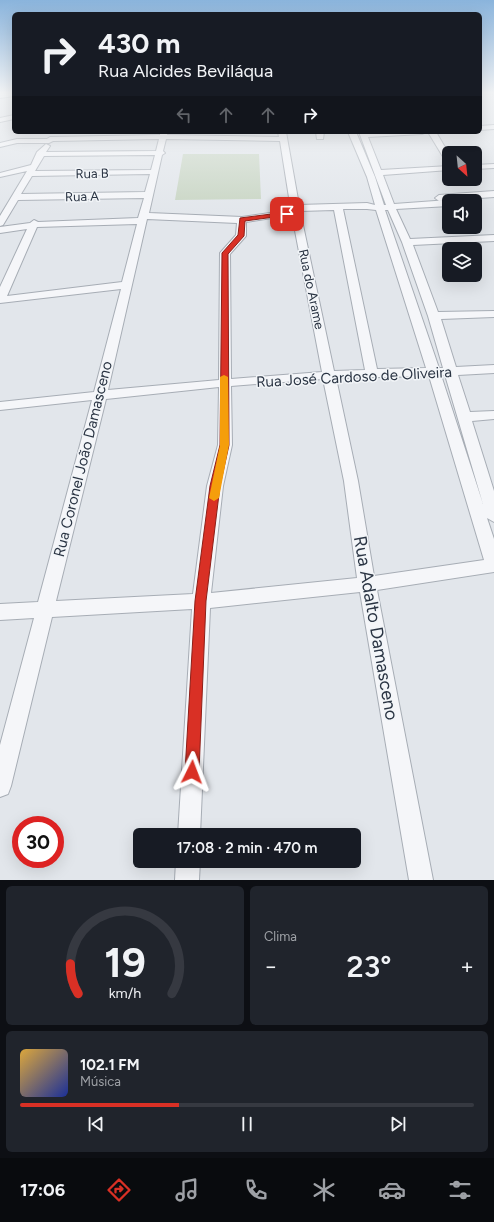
<!DOCTYPE html>
<html lang="pt">
<head>
<meta charset="utf-8">
<style>
  :root { --surface:#171b24; --page:#20242c; --text:#f1f3f6; --muted:#9ea1a6; --line:#363941; --accent:#d93025 }
  body { margin:0; font-family:Figtree,sans-serif; background:var(--page); color:var(--text); height:100vh; display:flex; flex-direction:column; font-size:15px; white-space:nowrap }
  * { box-sizing:border-box; margin:0 }
  p { font-size:13px; color:var(--muted) }
  .icon { flex:none; width:22px; height:22px; fill:none; stroke:currentColor; stroke-width:2; stroke-linecap:round; stroke-linejoin:round }
  .map { position:relative; height:880px; overflow:hidden }
  .panel { display:flex; flex-direction:column; gap:6px; padding:6px; background:#0d0f14; flex:1 }
  .panel>* { flex:none }
  .top-card { position:absolute; left:12px; top:12px; width:470px; height:122px; border-radius:6px; box-shadow:0 4px 16px #0002; background:#171b24; color:var(--text); overflow:hidden }
  .needle { width:26px; rotate:153deg }
  .buttons { position:absolute; left:442px; top:146px; display:grid; gap:8px }
  .buttons a { display:grid; place-items:center; width:40px; height:40px; border-radius:6px; background:var(--surface); box-shadow:0 4px 16px #0002; font-size:20px }
  .speed { position:absolute; left:12px; top:816px; display:flex; gap:8px; font-size:20px; font-weight:700; text-align:center }
  .speed>* { display:grid; place-content:center; width:52px; height:52px; border-radius:50%; background:var(--surface); box-shadow:0 4px 16px #0002; line-height:1 }
  .speed .limit { border:6px solid #d22; background:#fff; color:#111 }
  .pin { position:absolute; display:grid; place-items:center; width:34px; height:34px; color:#fff; margin:-17px; border-radius:8px; box-shadow:0 2px 6px #0006 }
  .me { position:absolute; width:44px; margin:-22px; rotate:3deg; stroke-linejoin:round; filter:drop-shadow(0 0 3px #0008) }
  .turn { display:flex; align-items:center; gap:14px; height:84px; padding:0 20px; font-size:18px }
  .turn .icon { width:52px; height:52px; stroke-width:2.5 }
  .turn b { display:block; font-size:28px; line-height:34px }
  .lanes { display:flex; align-items:center; height:38px; padding:0 20px; background:#0003; justify-content:center; gap:20px; direction:ltr }
  .lanes .off { opacity:.35 }
  .big { font-size:30px; font-weight:600; line-height:1.1 }
  .panel .widget { flex:1; display:flex; flex-direction:column; justify-content:center; gap:6px; min-width:0; padding:0 14px; border-radius:6px; background:var(--page) }
  .panel .dial { align-items:center; gap:0 }
  .dial svg { height:104px; overflow:visible; fill:none; stroke:var(--line); stroke-width:7; stroke-linecap:round; text-anchor:middle }
  .dial text { fill:var(--text); stroke:none }
  .song { display:flex; align-items:center; gap:12px }
  .cover { width:48px; height:48px; border-radius:6px; background:linear-gradient(135deg,hsl(40 70% 55%),hsl(230 70% 35%)) }
  .played { height:4px; border-radius:2px; background:linear-gradient(90deg,var(--accent) 35%,var(--line) 35%) }
  .keys { display:flex; justify-content:space-around; direction:ltr }
  .heat { display:flex; justify-content:space-between; align-items:center; font-size:22px; direction:ltr }
  .panel .tiles { flex:1; display:grid; gap:6px; grid-template-columns:1fr 1fr }
  .widget:last-child { grid-column:span 2 }
  .trip { position:absolute; left:133px; top:828px; width:228px; height:40px; border-radius:6px; background:var(--surface); box-shadow:0 4px 16px #0002; font-weight:600; line-height:40px; text-align:center }
  .menu { display:flex; height:64px; justify-content:space-around; align-items:center; background:#090b0e; color:var(--muted) }
  .menu .icon { width:28px; height:28px }
  .menu .current { color:var(--accent) }
  .menu b { font-size:18px; color:var(--text) }
  .map>svg:first-child { display:block }
  .green { fill:#c8d5c3 }
  .lines { fill:none; stroke-linecap:round; stroke-linejoin:round }
  .minor-casing { stroke:#a7adb5; stroke-width:2 }
  .trunk-casing { stroke:#8994a1; stroke-width:2 }
  .minor { fill:#f5f6f9; fill-rule:evenodd }
  .trunk { fill:#fff; fill-rule:evenodd }
  .route { fill:#d93025; stroke:#8d1f18 }
  .slow { fill:#f59e0b }
  .labels { text-anchor:middle; stroke-width:3; stroke-linejoin:round; paint-order:stroke }
  .far-street-label { font-size:13px; fill:#2a3443; stroke:#f2f5f8 }
  .street-label { font-size:15px; fill:#2a3443; stroke:#f2f5f8 }
  .near-street-label { font-size:18px; fill:#2a3443; stroke:#f2f5f8 }
</style>
</head>
<body>
<div class="map">
<svg width="494" height="880" viewBox="0 0 494 880">
  <rect width="100%" height="100%" fill="#e2e6eb"/>
  <polygon class="green" points="183,154 259,154 261,199 175,200"/>
  <g class="lines">
    <g class="minor-casing">
      <g id="minor">
        <polygon points="14,115 14,119 0,122 0,118"/>
        <polygon points="494,125 494,129 480,130 480,126"/>
        <path d="M160,132H168L167,135L279,137L278,132H286L299,205L367,203L375,205L367,177L348,132H356L375,177L384,205H386L359,132H426L422,134L368,137L381,170L449,166V170L383,175L394,204L449,200L451,201H449V206L396,209L410,239L494,235V241L413,245L438,312L494,311V317L441,319L456,367L494,365V373L458,375L470,412L494,411V419L472,421L494,491V522L487,518L494,539V572L377,590L433,880H409L360,592L210,608L200,835H178L192,609L52,617L11,786L8,794L0,797V745L34,618L0,620V604L38,602L92,400L0,410V402L94,392L121,289L0,303V287L27,229L0,233V227L30,223L34,220L38,222L138,218L144,198L18,200L3,225L0,226V216L27,171L0,177V173L31,165L37,152L46,144L50,146L46,152L156,151L159,139L53,141L49,143H17L0,147V143L17,139H47L50,137L160,135ZM166,139L280,141L291,210L242,217L149,213L162,155L165,153L163,151ZM155,155L151,170L35,171L44,156ZM150,174L145,192L21,194L32,176ZM343,209H367L376,210L426,368L377,369ZM334,210L365,370L334,371L300,211ZM385,210H388L402,242L428,316L443,368H439ZM292,215L322,372L231,379L230,254L246,236V222ZM147,219L237,223L236,235L220,253L219,380L108,390ZM137,224L122,282L7,296L37,227ZM441,375H445L483,504ZM429,376L484,560L374,576L358,481L336,378ZM323,379L344,481L357,578L211,593L223,486L232,445L231,386ZM219,387L218,445L207,486L193,594L56,601L106,399Z"/>
        <polygon points="316,132 324,132 323,139 317,139"/>
        <polygon points="428,132 436,132 449,154 449,162 445,160"/>
        <polygon points="494,164 494,168 475,169 475,165"/>
        <polygon points="494,191 494,197 439,201 435,198 439,195"/>
        <polygon points="176,861 200,861 199,880 175,880"/>
      </g>
    </g>
    <g class="trunk-casing">
      <polygon id="trunk" points="0,92 14,92 14,96 0,98"/>
    </g>
    <use href="#minor" class="minor"/>
    <use href="#trunk" class="trunk"/>
  </g>
  <linearGradient id="sky" x2="0" y2="1"><stop stop-color="#8ab4dc"/><stop offset="0.43" stop-color="#f2f4f6"/><stop offset="1" stop-color="#f2f4f6" stop-opacity="0"/></linearGradient>
  <rect width="494" height="215" fill="url(#sky)"/>
  <polygon class="route" points="287,212 289,215 245,221 244,236 228,254 229,445 220,486 206,601 199,772 197,777 192,779 187,777 185,772 195,601 210,486 220,445 222,253 238,235 240,218"/>
  <polygon class="slow" points="224,375 228,377 229,445 219,498 214,501 209,498 220,445 220,377"/>
  <g class="labels">
    <g class="far-street-label">
      <text transform="translate(92 173) rotate(-1)" y="5">Rua B</text>
      <text transform="translate(82 196) rotate(-1)" y="5">Rua A</text>
      <text transform="translate(312 289) rotate(78)" y="5">Rua do Arame</text>
    </g>
    <g class="street-label">
      <text transform="translate(354 377) rotate(-3)" y="5">Rua José Cardoso de Oliveira</text>
      <text transform="translate(83 459) rotate(-76)" y="5">Rua Coronel João Damasceno</text>
    </g>
    <g class="near-street-label">
      <text transform="translate(376 628) rotate(80)" y="6">Rua Adalto Damasceno</text>
    </g>
  </g>
</svg>
<div class="buttons">
<a><svg class="needle" viewBox="-14 -14 28 28"><path d="M0-13l5 13h-10z" fill="#e53935"/><path d="M0 13l5-13h-10z" fill="#9ea1a6"/></svg></a>
<a><svg class="icon" aria-label="sound" viewBox="0 0 24 24"><path d="M4 9h4l5-4v14l-5-4H4zM17 9q2 3 0 6"/></svg></a>
<a><svg class="icon" aria-label="layers" viewBox="0 0 24 24"><path d="M12 4l9 5-9 5-9-5zM3 14l9 5 9-5"/></svg></a>
</div>
<div class="speed"><div class="limit">30</div></div>
<div class="pin" style="left:287px;top:214px;background:#d93025"><svg class="icon" aria-label="arrive" viewBox="0 0 24 24"><path d="M6 21V4h12l-3 4 3 4H6"/></svg></div>
<svg class="me" style="left:192px;top:772px" viewBox="-20 -20 40 40"><path d="M0-17L14 15 0 8-14 15z" fill="#d93025" stroke="#fff" stroke-width="4"/></svg>
<div class="trip">17:08 · 2 min · 470 m</div>
<div class="top-card">
<div class="turn"><svg class="icon" aria-label="right" viewBox="0 0 24 24"><path d="M7 20v-9h11M14 6l5 5-5 5"/></svg><div><b>430 m</b>Rua Alcides Beviláqua</div></div>
<div class="lanes"><svg class="icon off" aria-label="left" viewBox="0 0 24 24"><path d="M17 20v-9H6M10 6l-5 5 5 5"/></svg><svg class="icon off" aria-label="ahead" viewBox="0 0 24 24"><path d="M12 20V5M6 11l6-6 6 6"/></svg><svg class="icon off" aria-label="ahead" viewBox="0 0 24 24"><path d="M12 20V5M6 11l6-6 6 6"/></svg><svg class="icon" aria-label="right" viewBox="0 0 24 24"><path d="M7 20v-9h11M14 6l5 5-5 5"/></svg></div>
</div>
</div>
<section class="panel">
<div class="tiles">
<div class="widget dial"><svg viewBox="0 0 100 80">
<path d="M14 69A42 42 0 1 1 86 69"/>
<path d="M14 69A42 42 0 0 1 8 46" stroke="#d93025"/>
<text x="50" y="56" font-size="32" font-weight="700">19</text>
<text x="50" y="72" font-size="11">km/h</text>
</svg></div>
<div class="widget"><p>Clima</p>
<div class="heat"><a>−</a><b class="big">23°</b><a>+</a></div>
</div>
<div class="widget">
<div class="song"><i class="cover"></i><div><b>102.1 FM</b><p>Música</p></div></div>
<div class="played"></div>
<div class="keys"><svg class="icon" aria-label="previous" viewBox="0 0 24 24"><path d="M18 5L8 12l10 7zM5 5v14"/></svg><svg class="icon" aria-label="pause" viewBox="0 0 24 24"><path d="M8 5v14M16 5v14"/></svg><svg class="icon" aria-label="next" viewBox="0 0 24 24"><path d="M6 5l10 7-10 7zM19 5v14"/></svg></div>
</div>
</div>
</section>
<nav class="menu">
<b>17:06</b>
<svg class="icon current" aria-label="directions" viewBox="0 0 24 24"><path d="M12 3l9 9-9 9-9-9zM9 14v-3h6M13 9l2 2-2 2"/></svg>
<svg class="icon" aria-label="music" viewBox="0 0 24 24"><path d="M9 18V5l10-2v13"/><circle cx="6" cy="18" r="3"/><circle cx="16" cy="16" r="3"/></svg>
<svg class="icon" aria-label="phone" viewBox="0 0 24 24"><path d="M5 4h4l2 5-3 2q2 4 5 5l2-3 5 2v4C11 20 4 13 5 4z"/></svg>
<svg class="icon" aria-label="climate" viewBox="0 0 24 24"><path d="M12 3v18M4 7l16 10M4 17L20 7"/></svg>
<svg class="icon" aria-label="car" viewBox="0 0 24 24"><path d="M5 17H2v-5l4-1 3-4h7l3 4 3 1v5h-3M9 17h6M6 11h13"/><circle cx="7" cy="17" r="2"/><circle cx="17" cy="17" r="2"/></svg>
<svg class="icon" aria-label="filters" viewBox="0 0 24 24"><path d="M4 7h16M4 17h16"/><circle cx="9" cy="7" r="2"/><circle cx="15" cy="17" r="2"/></svg>
</nav>
</body>
</html>
